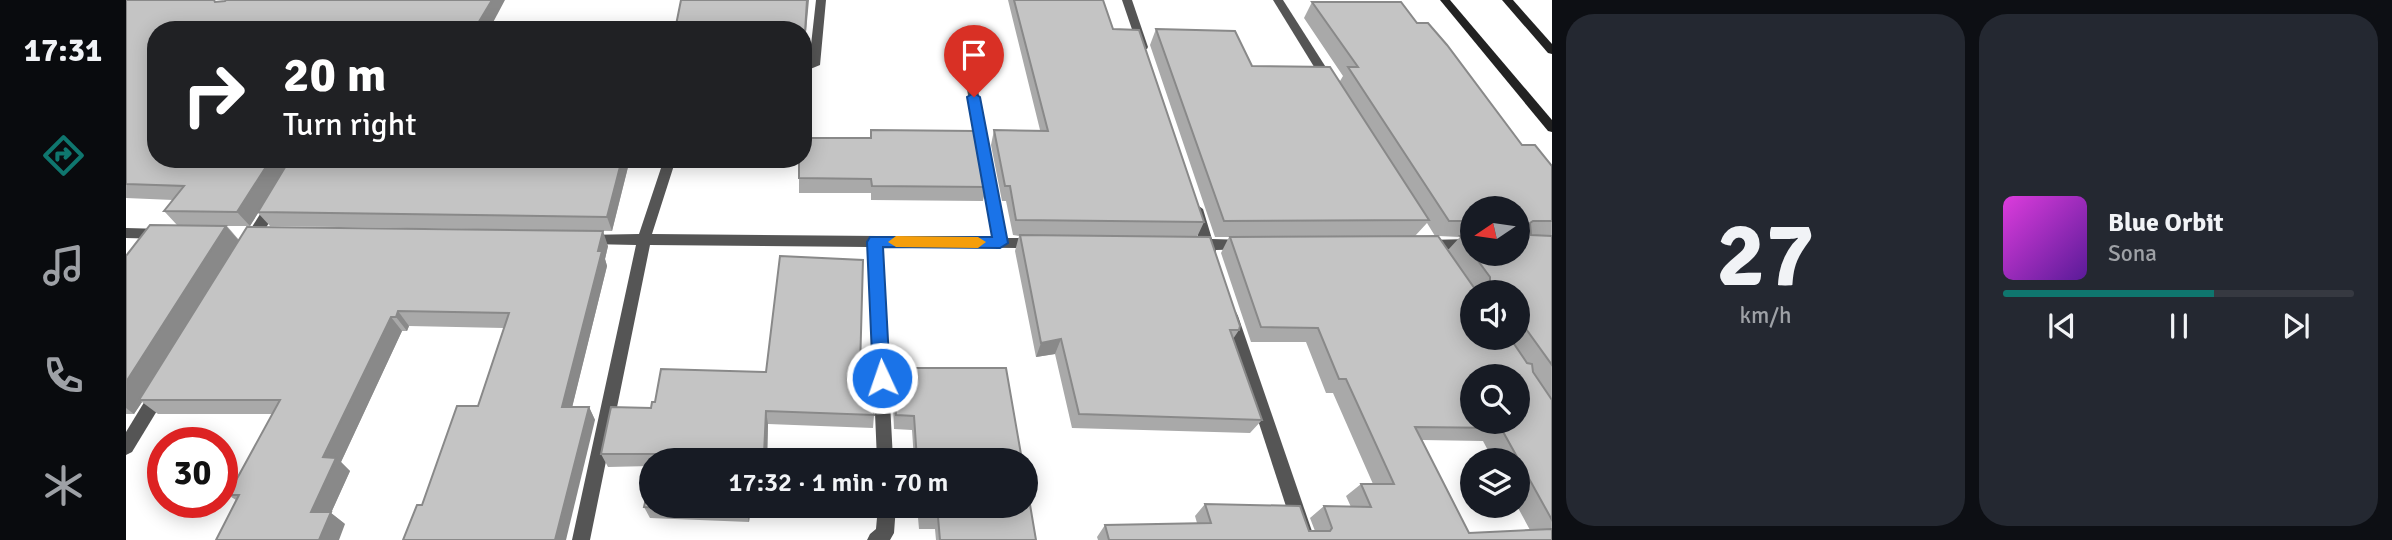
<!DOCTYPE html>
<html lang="en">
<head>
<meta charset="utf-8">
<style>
  :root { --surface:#171b24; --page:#242831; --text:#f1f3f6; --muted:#9ea1a6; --line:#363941; --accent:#0f766e }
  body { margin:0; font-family:Signika,sans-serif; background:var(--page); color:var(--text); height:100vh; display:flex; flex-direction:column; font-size:26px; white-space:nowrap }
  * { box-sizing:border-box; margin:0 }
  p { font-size:23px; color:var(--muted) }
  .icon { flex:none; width:38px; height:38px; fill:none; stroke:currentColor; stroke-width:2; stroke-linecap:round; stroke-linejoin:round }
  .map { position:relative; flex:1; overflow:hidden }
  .panel { display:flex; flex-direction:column; gap:14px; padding:14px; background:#0d0f14; width:840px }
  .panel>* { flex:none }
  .banner { position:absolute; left:21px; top:21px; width:665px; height:147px; border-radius:28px; box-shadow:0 4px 18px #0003; background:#202124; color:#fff; overflow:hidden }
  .needle { width:46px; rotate:257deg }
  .fabs { position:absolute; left:1334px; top:196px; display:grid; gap:14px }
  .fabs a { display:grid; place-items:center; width:70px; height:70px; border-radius:50%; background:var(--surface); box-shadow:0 4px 18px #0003; font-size:35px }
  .speed { position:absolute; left:21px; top:427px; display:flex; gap:14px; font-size:35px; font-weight:700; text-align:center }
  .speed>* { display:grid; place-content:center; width:91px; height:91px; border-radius:50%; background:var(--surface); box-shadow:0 4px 18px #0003; line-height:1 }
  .speed .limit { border:10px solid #d22; background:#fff; color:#111 }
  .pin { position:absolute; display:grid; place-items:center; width:60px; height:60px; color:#fff; margin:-72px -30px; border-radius:50% 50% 50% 0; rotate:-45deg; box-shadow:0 0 7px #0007 }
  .pin .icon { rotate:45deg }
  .me { position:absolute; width:77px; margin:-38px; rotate:357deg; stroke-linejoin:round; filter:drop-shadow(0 0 5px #0008) }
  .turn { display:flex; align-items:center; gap:24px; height:147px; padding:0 21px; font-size:32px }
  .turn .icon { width:91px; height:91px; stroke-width:2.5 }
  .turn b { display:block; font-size:49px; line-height:60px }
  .panel .widget { flex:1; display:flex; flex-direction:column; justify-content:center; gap:10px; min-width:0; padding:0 24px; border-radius:28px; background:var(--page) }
  .panel .dial { align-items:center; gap:0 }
  .dial b { font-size:91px; line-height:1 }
  .song { display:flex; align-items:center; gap:21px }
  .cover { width:84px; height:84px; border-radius:10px; background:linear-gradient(135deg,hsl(300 70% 55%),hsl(270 70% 35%)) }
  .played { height:7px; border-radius:4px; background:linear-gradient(90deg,var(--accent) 60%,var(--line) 60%) }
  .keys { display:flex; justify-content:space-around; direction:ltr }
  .panel .tiles { flex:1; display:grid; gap:14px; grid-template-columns:repeat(2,1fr) }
  .trip { position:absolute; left:513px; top:448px; width:399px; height:70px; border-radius:35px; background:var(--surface); box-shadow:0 4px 18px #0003; font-weight:600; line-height:70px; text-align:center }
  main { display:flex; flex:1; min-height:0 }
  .menu { display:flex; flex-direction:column; width:126px; justify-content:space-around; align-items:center; background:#090b0e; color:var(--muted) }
  .menu .icon { width:49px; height:49px }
  .menu .active { color:var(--accent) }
  .menu b { font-size:32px; color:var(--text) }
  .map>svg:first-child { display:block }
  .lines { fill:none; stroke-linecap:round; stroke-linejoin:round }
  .minor { fill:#555; fill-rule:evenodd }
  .secondary { fill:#222; fill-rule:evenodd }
  .wall { fill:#a9a9a9; fill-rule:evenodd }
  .shaded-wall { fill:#898989 }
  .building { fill:#c4c4c4; stroke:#898989; stroke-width:2; fill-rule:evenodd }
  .route { fill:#1a73e8; stroke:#114b97; stroke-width:2 }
  .slow { fill:#f59e0b }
</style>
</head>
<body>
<main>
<nav class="menu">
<b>17:31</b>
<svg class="icon active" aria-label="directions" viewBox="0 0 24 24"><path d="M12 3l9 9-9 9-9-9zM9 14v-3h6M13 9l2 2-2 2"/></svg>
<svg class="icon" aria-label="music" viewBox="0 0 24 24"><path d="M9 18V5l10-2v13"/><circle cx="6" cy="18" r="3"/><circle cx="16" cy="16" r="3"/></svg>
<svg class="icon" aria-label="phone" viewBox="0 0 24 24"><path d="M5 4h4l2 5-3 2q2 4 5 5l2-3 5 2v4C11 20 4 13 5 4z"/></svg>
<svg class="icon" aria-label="climate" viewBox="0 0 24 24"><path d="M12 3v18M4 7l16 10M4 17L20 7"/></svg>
</nav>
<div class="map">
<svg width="1426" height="540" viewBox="0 0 1426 540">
  <rect width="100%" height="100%" fill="#fff"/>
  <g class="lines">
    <g class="minor">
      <polygon points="690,0 700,0 694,65 677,72 677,65 683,63"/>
      <polygon points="996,0 1006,0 1022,47 1021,49 1013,49 1012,47"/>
      <polygon points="1147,0 1157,0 1208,80 1206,83 1198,83"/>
      <polygon points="839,45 844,48 880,238 909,238 916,243 909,248 756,247 767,460 751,460 742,247 524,245 464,540 446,540 510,245 463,244 458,243 456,239 458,235 513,234 538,159 550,159 526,234 866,237 834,48"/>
      <polygon points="148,198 155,203 129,246 119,246 117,242 119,238 143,200"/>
      <polygon points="1070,204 1077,209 1086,239 1119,240 1124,241 1126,245 1124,249 1090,250 1089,257 1079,257 1076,249 1064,248 1062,244 1064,240 1073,239 1063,209"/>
      <polygon points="0,228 37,229 44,234 37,239 0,238"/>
      <polygon points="1346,239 1346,249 1300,250 1293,245 1300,240"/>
      <polygon points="1105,310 1110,312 1112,316 1189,540 1171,540 1098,316 1100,312"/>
      <polygon points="34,384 40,386 42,391 40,396 6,452 0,455 0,432 28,386"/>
      <polygon points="752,506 770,506 768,533 764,540 741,540 744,534 750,529"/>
    </g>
    <g class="secondary">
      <polygon points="1314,0 1324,0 1426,120 1426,132 1422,131"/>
      <polygon points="1376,0 1387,0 1426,44 1426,54 1422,53"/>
    </g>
  </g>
  <g class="wall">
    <polygon points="0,0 30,159 504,159 486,231 144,226 132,213 124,226 101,226 113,240 482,246 479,259 481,266 446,407 463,407 469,420 296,505 352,406 378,328 283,326 281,331 276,331 215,462 224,471 205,513 219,524 110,500 102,495 147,414 32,414 16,402 8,414 0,414 0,256 51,225 38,211 47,200 0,198"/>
    <polygon points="882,0 977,0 987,29 1078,222 1071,237 1113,330 1107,339 1136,420 1124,433 946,428 929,354 910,357 889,251 893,236 887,235 880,201 876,201 865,145 868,130 914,130"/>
    <path d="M1186,2L1291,23L1396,145L1426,166V540H972L971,537L979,525L1071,523L1069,516L1079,504L1183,531H1189L1184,518L1198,506L1225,507L1220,496L1235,484H1247L1207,393H1200L1180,342H1125L1095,253L1103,237H1089L1024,45L1030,29L1126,66L1214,81L1217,76L1178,18ZM1346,208H1391V254H1346ZM1301,223L1309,236H1289ZM1312,236L1334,237L1322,250ZM1346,292H1391V338H1346ZM1296,440L1357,441L1367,460H1391V506L1404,530L1343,533Z"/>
    <polygon points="673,159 860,187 857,201 745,200 745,193 673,193"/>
    <polygon points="767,368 896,460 788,460 786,430 768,429 766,383"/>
    <polygon points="734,369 748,415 747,428 642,424 641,460 525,460 525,466 482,467 475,454 525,408 529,402"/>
    <polygon points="625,506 623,522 524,518 518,507"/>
    <polygon points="791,506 900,506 910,540 810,540 809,529 793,529"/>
  </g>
  <g class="shaded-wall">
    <polygon points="366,0 379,0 363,30 348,30"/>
    <polygon points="681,0 683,0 677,63 677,49"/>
    <polygon points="145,159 166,159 124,226 111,212"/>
    <polygon points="496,159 504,159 486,231 481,217"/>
    <polygon points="100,226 114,242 13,400 16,402 8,414 0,408 0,382"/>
    <polygon points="477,231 482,246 479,259 481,266 443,420 436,407"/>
    <polygon points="272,311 283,326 281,331 270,317"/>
    <polygon points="265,317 276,331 215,462 224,471 205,513 219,524 213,540 193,540 185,512 197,457"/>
    <polygon points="935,339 929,354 910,357 915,343"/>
    <polygon points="463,407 469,420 440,540 429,540"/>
    <polygon points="640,411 642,424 641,460 640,460 638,454"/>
    <polygon points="621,506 625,506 623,522 620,511"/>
  </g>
  <g class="building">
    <polygon points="0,0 88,0 89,2 99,1 100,0 366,0 348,30 30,30 30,159 145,159 111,212 38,211 58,186 0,184"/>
    <polygon points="555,0 681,0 678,49 677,30 549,30"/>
    <polygon points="888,0 977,0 987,29 1013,30 1078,222 890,220 884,186 879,186 868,130 922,131"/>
    <polygon points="1186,2 1275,2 1291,23 1302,23 1321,45 1396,145 1409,145 1426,166 1426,221 1407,221 1404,223 1405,235 1426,236 1426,365 1395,322 1391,322 1391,292 1364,292 1364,277 1347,254 1391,254 1391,208 1346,208 1346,221 1323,221 1222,67 1232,67"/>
    <polygon points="1030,29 1109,31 1126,66 1204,67 1303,220 1098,221"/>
    <polygon points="745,130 850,131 860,187 746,186 745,179 673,178 673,159 677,159 677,138 745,138"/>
    <polygon points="164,159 496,159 481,217 132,212"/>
    <polygon points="24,225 100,226 0,382 0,256"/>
    <polygon points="121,227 477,231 472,251 476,251 436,407 463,407 429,540 277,540 291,505 296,505 331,406 352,406 383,313 272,311 270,317 265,317 197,457 210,458 185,512 205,512 193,540 90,540 113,495 102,495 154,400 13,400"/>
    <polygon points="894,235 1084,237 1114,326 1113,330 1104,330 1136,420 953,414 935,339 915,343"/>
    <path d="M1312,236L1351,292H1346V338H1384L1401,363L1406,364L1407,372L1426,400V520L1375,428L1289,427L1343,533L1426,529V540H983L979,525L1085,523L1079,504L1174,506L1183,531H1204L1206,528L1198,506L1245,507L1235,484H1268L1220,379H1213L1192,328L1135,327L1104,237ZM1346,376H1391V422H1346Z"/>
    <polygon points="1334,236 1346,236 1346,252"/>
    <polygon points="654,256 737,260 734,369 746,369 748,415 640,411 638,454 626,454 626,460 528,460 530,454 475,454 485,407 525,408 526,402 529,402 535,369 640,372"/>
    <polygon points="767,368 880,368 896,460 791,460 788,416 770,415"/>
    <polygon points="525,476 525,506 621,506 620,511 518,507"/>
    <polygon points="900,481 910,540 814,540 812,517 796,517 795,506 900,506"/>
  </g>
  <polygon class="route" points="848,93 854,97 882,243 874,248 757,247 764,378 762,384 756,386 749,384 747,378 741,242 744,237 866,237 841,97"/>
  <polygon class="slow" points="770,236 852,237 860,242 852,248 770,247 762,242"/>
</svg>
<div class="fabs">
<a><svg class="needle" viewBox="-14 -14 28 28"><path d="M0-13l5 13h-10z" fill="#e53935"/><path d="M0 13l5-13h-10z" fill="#9ea1a6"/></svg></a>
<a><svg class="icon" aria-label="sound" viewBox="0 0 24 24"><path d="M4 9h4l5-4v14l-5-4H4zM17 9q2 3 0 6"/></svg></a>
<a><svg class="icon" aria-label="search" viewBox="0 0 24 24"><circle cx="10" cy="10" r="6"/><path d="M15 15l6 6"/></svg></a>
<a><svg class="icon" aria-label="layers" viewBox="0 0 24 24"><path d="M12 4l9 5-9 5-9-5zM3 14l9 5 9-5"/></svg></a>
</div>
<div class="speed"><div class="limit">30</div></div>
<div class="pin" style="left:848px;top:97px;background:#d93025"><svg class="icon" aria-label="arrive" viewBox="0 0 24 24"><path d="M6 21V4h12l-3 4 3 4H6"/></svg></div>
<svg class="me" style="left:756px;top:378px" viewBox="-20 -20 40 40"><circle r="17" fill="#1a73e8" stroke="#fff" stroke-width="3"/><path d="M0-11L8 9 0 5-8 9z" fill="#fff"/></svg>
<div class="trip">17:32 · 1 min · 70 m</div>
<div class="banner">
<div class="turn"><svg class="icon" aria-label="right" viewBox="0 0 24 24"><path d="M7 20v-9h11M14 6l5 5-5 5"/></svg><div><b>20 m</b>Turn right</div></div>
</div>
</div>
<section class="panel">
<div class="tiles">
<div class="widget dial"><b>27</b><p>km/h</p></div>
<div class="widget">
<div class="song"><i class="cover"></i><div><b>Blue Orbit</b><p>Sona</p></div></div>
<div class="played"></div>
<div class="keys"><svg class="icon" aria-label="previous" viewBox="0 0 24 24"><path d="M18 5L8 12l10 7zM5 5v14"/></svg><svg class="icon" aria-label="pause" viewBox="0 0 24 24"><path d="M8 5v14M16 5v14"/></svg><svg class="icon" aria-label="next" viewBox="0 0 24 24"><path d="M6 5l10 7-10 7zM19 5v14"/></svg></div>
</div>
</div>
</section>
</main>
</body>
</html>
